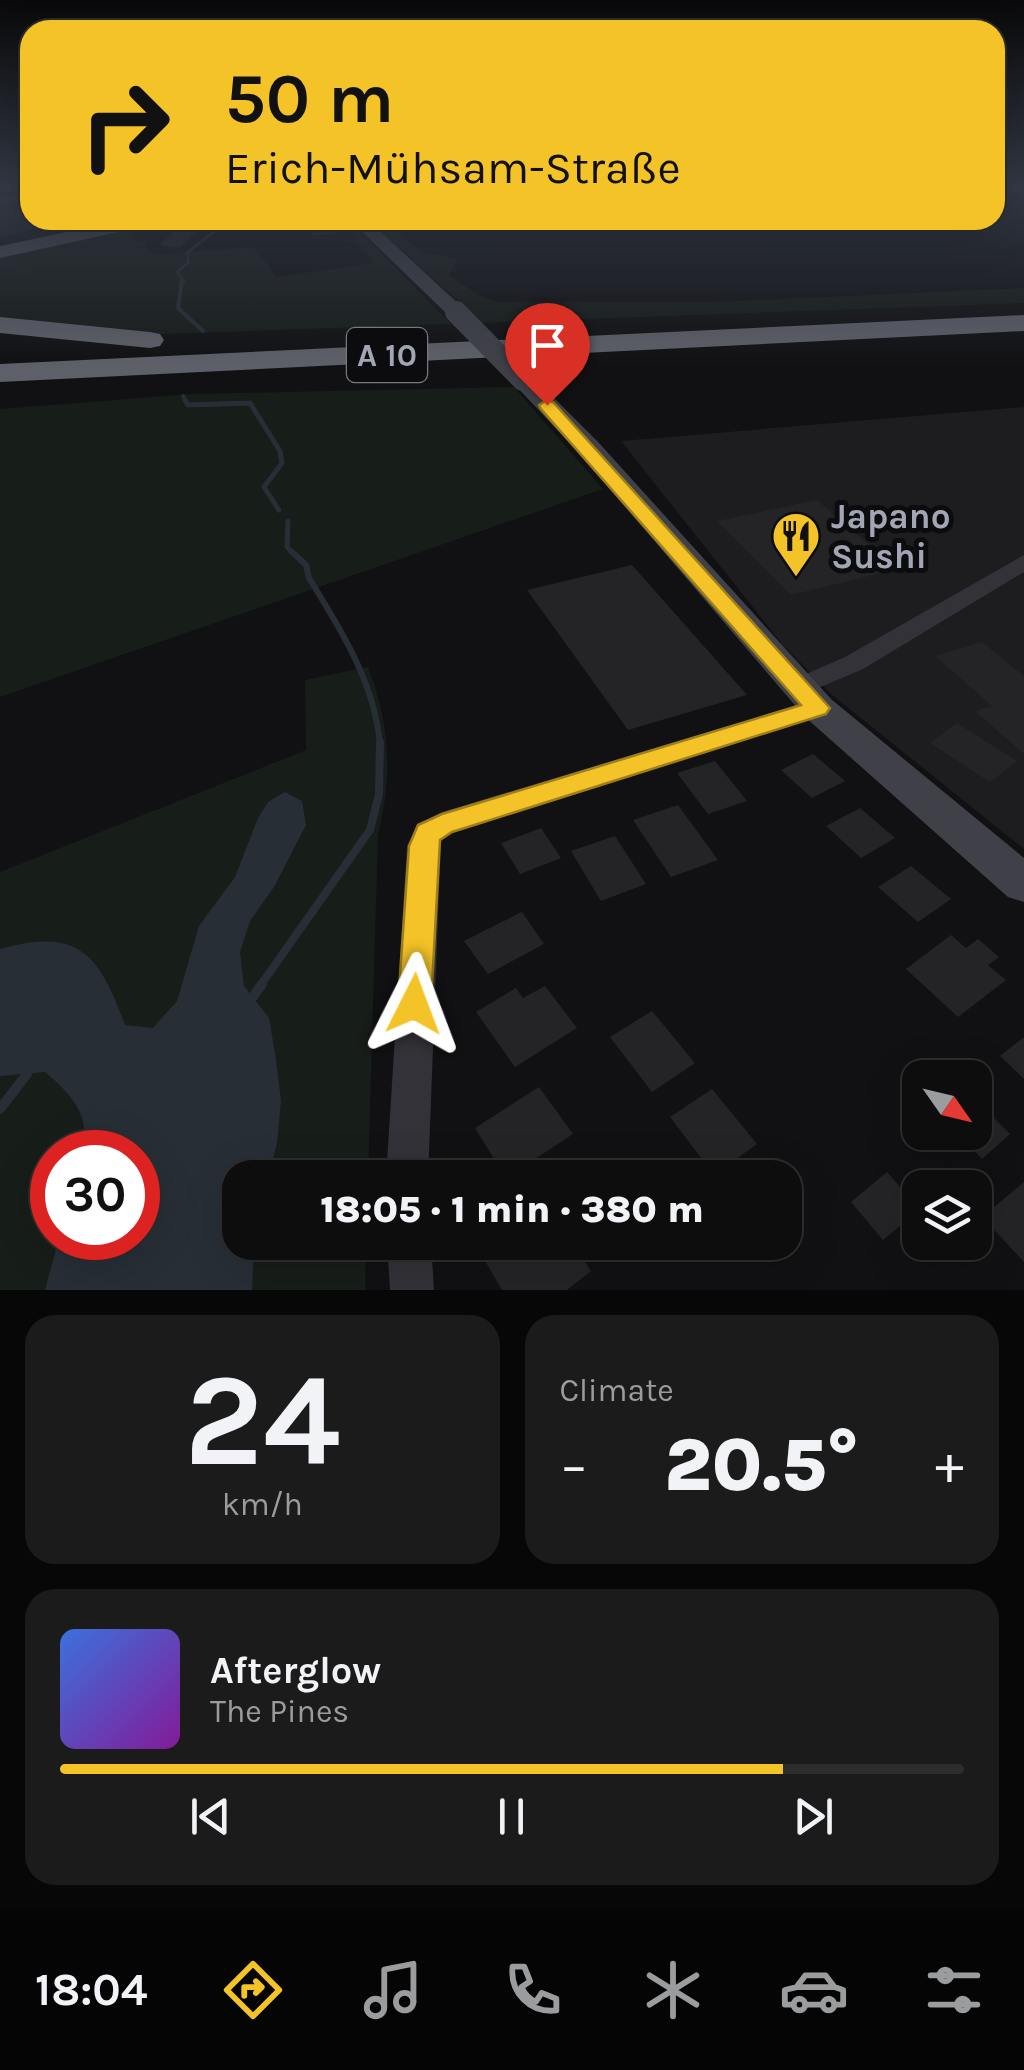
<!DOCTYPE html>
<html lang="en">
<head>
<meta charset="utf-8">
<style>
  :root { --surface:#0d0d0e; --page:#1b1b1c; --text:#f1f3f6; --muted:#9a9c9e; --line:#2d2d2e; --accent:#f4c327 }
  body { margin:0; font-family:Karla,sans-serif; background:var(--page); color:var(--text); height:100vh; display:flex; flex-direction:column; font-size:38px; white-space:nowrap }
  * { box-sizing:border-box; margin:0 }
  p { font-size:32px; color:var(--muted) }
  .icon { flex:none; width:55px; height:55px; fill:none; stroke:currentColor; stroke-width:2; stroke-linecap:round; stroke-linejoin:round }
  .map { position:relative; height:1290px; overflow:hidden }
  .details { display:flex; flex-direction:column; gap:25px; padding:25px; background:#070708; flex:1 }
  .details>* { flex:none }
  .hud { position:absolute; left:20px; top:20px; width:985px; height:210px; border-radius:30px; box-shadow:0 10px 40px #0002,0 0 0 2px var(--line); background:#f4c327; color:#111; overflow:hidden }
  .needle { width:65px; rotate:124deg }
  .controls { position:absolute; left:902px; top:1060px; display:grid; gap:20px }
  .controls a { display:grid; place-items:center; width:90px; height:90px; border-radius:20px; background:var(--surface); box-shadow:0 10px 40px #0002,0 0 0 2px var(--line); font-size:50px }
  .speed { position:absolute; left:30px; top:1130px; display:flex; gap:20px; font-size:50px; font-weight:700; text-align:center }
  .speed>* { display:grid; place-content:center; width:130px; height:130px; border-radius:50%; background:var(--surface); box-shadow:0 10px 40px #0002,0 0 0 2px var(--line); line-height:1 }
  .speed .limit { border:15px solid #d22; background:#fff; color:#111 }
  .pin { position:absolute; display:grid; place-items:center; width:85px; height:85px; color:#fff; margin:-102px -42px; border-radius:50% 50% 50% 0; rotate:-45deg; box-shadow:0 0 10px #0007 }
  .pin .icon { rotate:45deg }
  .me { position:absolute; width:110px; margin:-55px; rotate:3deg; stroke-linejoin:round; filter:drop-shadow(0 0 8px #0008) }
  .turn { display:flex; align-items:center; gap:35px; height:210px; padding:0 40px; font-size:45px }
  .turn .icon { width:130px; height:130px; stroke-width:2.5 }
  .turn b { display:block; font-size:70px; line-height:85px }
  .big { font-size:75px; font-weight:800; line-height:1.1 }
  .details .card { flex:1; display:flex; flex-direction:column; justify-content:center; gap:15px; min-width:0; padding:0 35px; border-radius:30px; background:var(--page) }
  .details .dial { align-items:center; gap:0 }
  .dial b { font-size:130px; line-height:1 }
  .song { display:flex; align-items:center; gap:30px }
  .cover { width:120px; height:120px; border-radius:15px; background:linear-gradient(135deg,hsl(220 70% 55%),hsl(290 70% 35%)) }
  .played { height:10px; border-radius:5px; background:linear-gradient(90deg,var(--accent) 80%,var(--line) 80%) }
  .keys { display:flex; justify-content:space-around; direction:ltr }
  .heat { display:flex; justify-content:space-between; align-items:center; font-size:55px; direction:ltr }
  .details .tiles { flex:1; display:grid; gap:25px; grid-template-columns:1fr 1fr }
  .card:last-child { grid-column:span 2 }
  .trip { position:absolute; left:222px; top:1160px; width:580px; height:100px; border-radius:30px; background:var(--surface); box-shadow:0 10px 40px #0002,0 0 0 2px var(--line); font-weight:800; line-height:100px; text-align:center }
  .tabs { display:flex; height:160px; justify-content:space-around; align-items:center; background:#050506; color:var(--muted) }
  .tabs .icon { width:70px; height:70px }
  .tabs .active { color:var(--accent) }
  .tabs b { font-size:45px; color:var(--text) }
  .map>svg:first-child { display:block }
  .built { fill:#1d1d20 }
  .green { fill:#171d19; fill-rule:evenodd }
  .water { fill:#272e36 }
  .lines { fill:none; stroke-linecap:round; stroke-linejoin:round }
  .stream-far5 { stroke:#272e36; stroke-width:2.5 }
  .stream-far4 { stroke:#272e36; stroke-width:4 }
  .stream-far3 { stroke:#272e36; stroke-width:5 }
  .stream-far2 { stroke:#272e36; stroke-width:6 }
  .stream-far1 { stroke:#272e36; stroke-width:8 }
  .stream { stroke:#272e36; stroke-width:10 }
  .building { fill:#242427 }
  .street { fill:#323238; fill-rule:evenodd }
  .secondary { fill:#404148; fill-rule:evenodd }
  .primary { fill:#4e4f57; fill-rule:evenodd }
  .highway { fill:#5e6069; fill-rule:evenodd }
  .secondary-bridge { stroke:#404148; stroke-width:22 }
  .route { fill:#f4c327; stroke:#9f7f19; stroke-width:2.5 }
  .labels { text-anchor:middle; stroke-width:10; stroke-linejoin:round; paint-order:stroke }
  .shield { fill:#0c0c0e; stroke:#757882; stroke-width:2.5 }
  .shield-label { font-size:32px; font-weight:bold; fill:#a2a6b4 }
  .poi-label { font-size:35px; font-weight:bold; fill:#a2a6b4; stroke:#0c0c0e; text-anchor:start }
</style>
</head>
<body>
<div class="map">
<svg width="1024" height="1290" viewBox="0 0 1024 1290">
  <rect width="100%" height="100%" fill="#111113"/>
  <g class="built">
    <polygon points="30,199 30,220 89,220 0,236 0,203"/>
    <polygon points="1024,407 1024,849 832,695 782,644 621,441"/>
  </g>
  <g class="green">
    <polygon points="169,220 134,228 135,232 128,234 139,242 147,240 145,248 158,254 255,247 276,277 374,263 356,242 261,234 359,240 342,220 348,220 451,324 135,335 0,322 0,254"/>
    <polygon points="368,220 384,220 421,252 458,258 449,275 480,296 497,302 716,302 1024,288 1024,303 477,323 465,307"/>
    <polygon points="514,387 603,489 0,697 0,409 192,394"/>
    <path d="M368,667C390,722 393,777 378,834L368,1177L240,1178V1242L366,1243L365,1290H0V872L306,750L305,680ZM52,1152H138V1238H52Z"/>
  </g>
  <path class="water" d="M285,792L302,801L306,825L274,887L250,921L240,952L244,986L269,1018L276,1059L281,1101L277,1143L268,1177L240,1178V1242L254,1243L252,1290H45L59,1238H138V1152H82C92,1116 71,1094 45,1072L0,1076V949C79,927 99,954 125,1025L153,1028L177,1001L199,926L235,877L258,818L268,802Z"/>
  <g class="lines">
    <g class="stream-far5">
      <polyline points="1006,186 1024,195"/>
      <polyline points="184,282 177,272 188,263 188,252 219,228"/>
    </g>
    <g class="stream-far4">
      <polyline points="182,280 178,308 203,331"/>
      <polyline points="183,396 186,402"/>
    </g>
    <g class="stream-far3">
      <polyline points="185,400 188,405 250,403 280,451 282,463 264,487 279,510"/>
      <polyline points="288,521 287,547 294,554"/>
    </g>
    <path class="stream-far2" d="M291,551L306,565L309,578C341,630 375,683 380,745"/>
    <polyline class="stream-far1" points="260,986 370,830 379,794 380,742"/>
    <g class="stream">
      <polyline points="253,997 262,984"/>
      <polyline points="0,1109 27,1074"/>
    </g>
  </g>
  <g class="building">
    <polygon points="6,204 25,216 0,221 0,206"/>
    <polygon points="326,221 337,233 314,236 304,224"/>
    <polygon points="177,229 198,230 179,248 160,245"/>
    <polygon points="817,500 898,569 791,595 717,521"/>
    <polygon points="632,565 747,695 628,730 527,590"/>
    <polygon points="982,642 1024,676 1024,754 975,711 992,706 935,656"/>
    <polygon points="957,723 1017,761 990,782 930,743"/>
    <polygon points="813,754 845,781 812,798 781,770"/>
    <polygon points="715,761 747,801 708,814 677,773"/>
    <polygon points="678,805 718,860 671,877 633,820"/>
    <polygon points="860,808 895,838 861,858 826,826"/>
    <polygon points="541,828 561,858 520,874 501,843"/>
    <polygon points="615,836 646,884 601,901 571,851"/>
    <polygon points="911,866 951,899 918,922 878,887"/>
    <polygon points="522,912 544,944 488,974 464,941"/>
    <polygon points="951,935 966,948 978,939 999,957 988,965 1006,980 958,1017 906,969"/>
    <polygon points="545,986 577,1028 515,1067 476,1012 516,988 523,998"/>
    <polygon points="652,1011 695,1063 652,1092 610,1037"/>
    <polygon points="1024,1037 1024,1079 1000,1056"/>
    <polygon points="539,1087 573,1134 506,1178 475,1128"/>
    <polygon points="712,1089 757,1144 714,1175 670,1117"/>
    <polygon points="975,1099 1010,1134 982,1159 957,1132 975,1132"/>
    <polygon points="887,1172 920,1209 883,1240 851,1202"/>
    <polygon points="1024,1182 1024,1262 982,1217"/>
    <polygon points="511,1242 572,1242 591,1271 567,1290 502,1290 485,1261"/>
  </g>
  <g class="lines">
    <g class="street">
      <polygon points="30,193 30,199 0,204 0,198"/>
      <polygon points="1024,555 1024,572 863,669 797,697 788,694 784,688 788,682 845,657"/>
      <polygon points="818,699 828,702 831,708 828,714 453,832 441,840 428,1178 386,1178 407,846 417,825 442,812"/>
      <polygon points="387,1242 431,1242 434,1290 390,1290"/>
    </g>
    <g class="secondary">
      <polygon points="350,220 368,220 463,308 466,312 463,316 449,316"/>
      <polygon points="523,373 531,375 598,442 831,699 1024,858 1024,902 1008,897 805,717 580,454 515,385 511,380"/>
    </g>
    <polygon class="primary" points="124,220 159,220 150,225 0,258 0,246"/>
    <g class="highway">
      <polygon points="1024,315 1024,331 0,382 0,364"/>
      <polygon points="0,317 150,332 160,334 164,340 160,346 150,348 0,333"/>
    </g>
    <polyline class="secondary-bridge" points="456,312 523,380"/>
  </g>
  <linearGradient id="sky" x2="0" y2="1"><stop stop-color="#09090a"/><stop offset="0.51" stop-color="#323844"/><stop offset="1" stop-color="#323844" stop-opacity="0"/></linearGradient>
  <rect width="1024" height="366" fill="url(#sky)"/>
  <polygon class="route" points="547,400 553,402 830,708 826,714 452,832 440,840 431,1004 426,1014 414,1019 403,1014 398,1004 409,846 418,825 442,814 801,705 541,409 539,405"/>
  <defs>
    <g id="restaurant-pin" transform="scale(2.5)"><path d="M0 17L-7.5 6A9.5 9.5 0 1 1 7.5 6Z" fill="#f4c327" stroke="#0c0c0e"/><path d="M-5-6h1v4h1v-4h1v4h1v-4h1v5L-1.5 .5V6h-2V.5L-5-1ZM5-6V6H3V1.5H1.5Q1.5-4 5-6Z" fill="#111"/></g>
  </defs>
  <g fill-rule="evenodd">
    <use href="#restaurant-pin" x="796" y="536"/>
  </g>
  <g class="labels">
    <rect class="shield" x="347" y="328" width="80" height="54" rx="8"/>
    <g class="shield-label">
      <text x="387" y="366">A 10</text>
    </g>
    <g class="poi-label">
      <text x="831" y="528">Japano<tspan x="831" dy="40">Sushi</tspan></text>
    </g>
  </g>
</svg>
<div class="controls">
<a><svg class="needle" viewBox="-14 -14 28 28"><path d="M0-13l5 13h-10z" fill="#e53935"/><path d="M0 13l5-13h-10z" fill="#9a9c9e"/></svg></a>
<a><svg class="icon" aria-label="layers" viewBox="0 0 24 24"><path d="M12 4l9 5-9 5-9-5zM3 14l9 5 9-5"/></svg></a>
</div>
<div class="speed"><div class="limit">30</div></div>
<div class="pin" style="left:547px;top:405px;background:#d93025"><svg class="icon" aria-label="arrive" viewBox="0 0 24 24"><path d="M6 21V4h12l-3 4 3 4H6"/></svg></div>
<svg class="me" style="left:414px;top:1004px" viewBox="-20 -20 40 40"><path d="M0-17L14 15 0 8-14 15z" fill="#f4c327" stroke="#fff" stroke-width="4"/></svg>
<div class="trip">18:05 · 1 min · 380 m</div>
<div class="hud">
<div class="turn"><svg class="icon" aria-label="right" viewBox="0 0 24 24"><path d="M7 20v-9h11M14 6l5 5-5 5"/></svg><div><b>50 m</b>Erich-Mühsam-Straße</div></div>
</div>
</div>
<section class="details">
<div class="tiles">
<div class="card dial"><b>24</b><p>km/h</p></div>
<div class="card"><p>Climate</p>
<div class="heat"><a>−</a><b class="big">20.5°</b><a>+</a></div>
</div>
<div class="card">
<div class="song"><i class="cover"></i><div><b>Afterglow</b><p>The Pines</p></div></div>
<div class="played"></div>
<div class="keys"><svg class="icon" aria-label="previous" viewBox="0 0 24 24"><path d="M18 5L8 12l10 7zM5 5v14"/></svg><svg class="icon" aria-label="pause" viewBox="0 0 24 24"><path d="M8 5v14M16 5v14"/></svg><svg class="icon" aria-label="next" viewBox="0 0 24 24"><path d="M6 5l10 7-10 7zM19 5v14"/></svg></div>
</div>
</div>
</section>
<nav class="tabs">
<b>18:04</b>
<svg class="icon active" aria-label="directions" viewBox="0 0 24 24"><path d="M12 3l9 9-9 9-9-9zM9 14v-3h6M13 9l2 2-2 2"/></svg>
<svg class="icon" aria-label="music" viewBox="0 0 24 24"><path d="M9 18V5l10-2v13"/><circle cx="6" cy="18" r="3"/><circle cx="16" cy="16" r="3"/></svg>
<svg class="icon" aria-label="phone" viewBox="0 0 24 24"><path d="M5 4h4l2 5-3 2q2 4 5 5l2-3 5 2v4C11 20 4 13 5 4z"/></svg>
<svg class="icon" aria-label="climate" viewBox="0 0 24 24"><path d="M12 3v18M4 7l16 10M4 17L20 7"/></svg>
<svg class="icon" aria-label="car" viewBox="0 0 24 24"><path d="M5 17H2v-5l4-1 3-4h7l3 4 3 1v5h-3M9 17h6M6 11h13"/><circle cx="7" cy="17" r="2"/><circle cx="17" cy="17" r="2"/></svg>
<svg class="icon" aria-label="filters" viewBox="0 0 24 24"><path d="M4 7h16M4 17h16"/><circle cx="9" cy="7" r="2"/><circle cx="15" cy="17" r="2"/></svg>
</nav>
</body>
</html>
